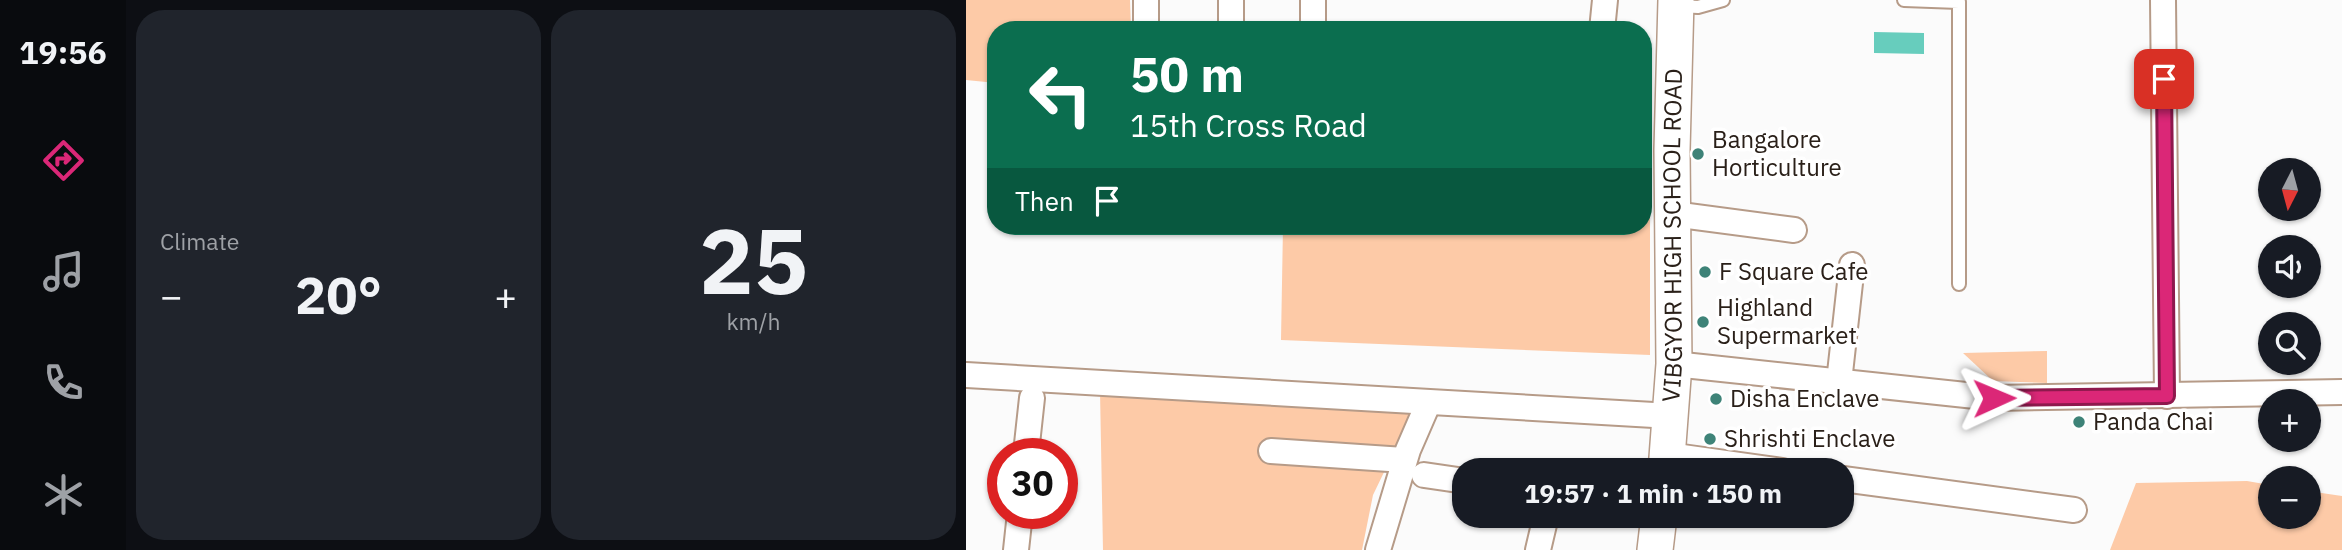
<!DOCTYPE html>
<html lang="en">
<head>
<meta charset="utf-8">
<style>
  :root { --surface:#171b24; --page:#20242c; --text:#f1f3f6; --muted:#9ea1a6; --accent:#db2777 }
  body { margin:0; font-family:"IBM Plex Sans",sans-serif; background:var(--page); color:var(--text); height:100vh; display:flex; flex-direction:column; font-size:26px; white-space:nowrap }
  * { box-sizing:border-box; margin:0 }
  p { font-size:23px; color:var(--muted) }
  .icon { flex:none; width:38px; height:38px; fill:none; stroke:currentColor; stroke-width:2; stroke-linecap:round; stroke-linejoin:round }
  .map { position:relative; flex:1; overflow:hidden }
  .sheet { display:flex; flex-direction:column; gap:10px; padding:10px; background:#0d0f14; width:840px }
  .sheet>* { flex:none }
  .banner { position:absolute; left:21px; top:21px; width:665px; height:214px; border-radius:28px; box-shadow:0 2px 5px #0004; background:#0b6e4f; color:#fff; overflow:hidden }
  .needle { width:46px; rotate:186deg }
  .buttons { position:absolute; left:1292px; top:158px; display:grid; gap:14px }
  .buttons a { display:grid; place-items:center; width:63px; height:63px; border-radius:50%; background:var(--surface); box-shadow:0 2px 5px #0004; font-size:35px }
  .speed { position:absolute; left:21px; top:438px; display:flex; gap:14px; font-size:35px; font-weight:700; text-align:center }
  .speed>* { display:grid; place-content:center; width:91px; height:91px; border-radius:50%; background:var(--surface); box-shadow:0 2px 5px #0004; line-height:1 }
  .speed .limit { border:10px solid #d22; background:#fff; color:#111 }
  .pin { position:absolute; display:grid; place-items:center; width:60px; height:60px; color:#fff; margin:-30px; border-radius:14px; box-shadow:0 4px 10px #0006 }
  .me { position:absolute; width:77px; margin:-38px; rotate:89deg; stroke-linejoin:round; filter:drop-shadow(0 0 5px #0008) }
  .turn { display:flex; align-items:center; gap:24px; height:147px; padding:0 28px; font-size:32px }
  .turn .icon { width:91px; height:91px; stroke-width:2.5 }
  .turn b { display:block; font-size:49px; line-height:60px }
  .then { display:flex; align-items:center; height:66px; padding:0 28px; background:#0003; gap:14px; font-size:26px }
  .big { font-size:52px; font-weight:700; line-height:1.1 }
  .sheet .card { flex:1; display:flex; flex-direction:column; justify-content:center; gap:10px; min-width:0; padding:0 24px; border-radius:28px; background:var(--page) }
  .sheet .dial { align-items:center; gap:0 }
  .dial b { font-size:91px; line-height:1 }
  .heat { display:flex; justify-content:space-between; align-items:center; font-size:38px; direction:ltr }
  .sheet .tiles { flex:1; display:grid; gap:10px; grid-template-columns:repeat(2,1fr) }
  .trip { position:absolute; left:486px; top:458px; width:402px; height:70px; border-radius:28px; background:var(--surface); box-shadow:0 2px 5px #0004; font-weight:700; line-height:70px; text-align:center }
  main { display:flex; flex:1; min-height:0 }
  .tab-bar { display:flex; flex-direction:column; width:126px; justify-content:space-around; align-items:center; background:#090b0e; color:var(--muted) }
  .tab-bar .icon { width:49px; height:49px }
  .tab-bar .active { color:var(--accent) }
  .tab-bar b { font-size:32px; color:var(--text) }
  .map>svg:first-child { display:block }
  .green { fill:#fdcaa7 }
  .water { fill:#67cdbd }
  .lines { fill:none; stroke-linecap:round; stroke-linejoin:round }
  .lane-casing { stroke:#b69b88; stroke-width:16 }
  .street-casing { stroke:#b69b88; stroke-width:28 }
  .secondary-casing { stroke:#b69b88; stroke-width:38 }
  .lane { stroke:#fff; stroke-width:12 }
  .street { stroke:#fff; stroke-width:24 }
  .secondary { stroke:#fff; stroke-width:35 }
  .route-casing { stroke:#8e194d; stroke-width:18 }
  .route { stroke:#db2777; stroke-width:12 }
  .poi-dot { fill:#3e8378; stroke:#fff; stroke-width:2.5 }
  .labels { text-anchor:middle; stroke-width:7; stroke-linejoin:round; paint-order:stroke }
  .poi-label { font-size:24px; fill:#2a2019; stroke:#fff; text-anchor:start }
  .street-label { font-size:24px; fill:#2a2019; stroke:#fff }
</style>
</head>
<body>
<main>
<nav class="tab-bar">
<b>19:56</b>
<svg class="icon active" aria-label="directions" viewBox="0 0 24 24"><path d="M12 3l9 9-9 9-9-9zM9 14v-3h6M13 9l2 2-2 2"/></svg>
<svg class="icon" aria-label="music" viewBox="0 0 24 24"><path d="M9 18V5l10-2v13"/><circle cx="6" cy="18" r="3"/><circle cx="16" cy="16" r="3"/></svg>
<svg class="icon" aria-label="phone" viewBox="0 0 24 24"><path d="M5 4h4l2 5-3 2q2 4 5 5l2-3 5 2v4C11 20 4 13 5 4z"/></svg>
<svg class="icon" aria-label="climate" viewBox="0 0 24 24"><path d="M12 3v18M4 7l16 10M4 17L20 7"/></svg>
</nav>
<section class="sheet">
<div class="tiles">
<div class="card"><p>Climate</p>
<div class="heat"><a>−</a><b class="big">20°</b><a>+</a></div>
</div>
<div class="card dial"><b>25</b><p>km/h</p></div>
</div>
</section>
<div class="map">
<svg width="1376" height="550" viewBox="0 0 1376 550">
  <rect width="100%" height="100%" fill="#fbfbfb"/>
  <g class="green">
    <polygon points="0,0 164,0 165,30 30,30 30,83 0,80"/>
    <polygon points="677,118 684,118 684,355 315,340 317,226 677,226"/>
    <polygon points="1081,351 1081,383 1027,381 997,353"/>
    <polygon points="134,391 448,410 407,495 396,550 137,550"/>
    <polygon points="1281,481 1304,485 1304,516 1342,516 1342,491 1376,496 1376,550 1144,550 1170,483"/>
  </g>
  <polygon class="water" points="908,32 958,33 958,54 908,53"/>
  <g class="lines">
    <g class="lane-casing">
      <g id="lane">
        <polyline points="938,0 993,2 993,284"/>
        <polyline points="713,6 732,7 757,0"/>
      </g>
    </g>
    <g class="street-casing">
      <g id="street">
        <polyline points="180,0 180,30"/>
        <polyline points="347,0 347,30"/>
        <polyline points="1197,0 1201,396"/>
        <polyline points="265,30 265,0"/>
        <polyline points="636,30 639,0"/>
        <polyline points="707,214 828,230"/>
        <polyline points="708,364 1028,398 1376,392"/>
        <polyline points="0,375 705,416"/>
        <polyline points="873,382 886,265"/>
        <polyline points="305,451 438,460"/>
        <polyline points="60,453 66,398"/>
        <polyline points="702,455 817,471"/>
        <polyline points="458,475 499,481"/>
        <polyline points="877,479 1108,510"/>
        <polyline points="50,550 54,513"/>
        <polyline points="412,550 442,450 462,404"/>
        <polyline points="572,550 580,516"/>
      </g>
    </g>
    <g class="secondary-casing">
      <g id="secondary">
        <path id="s1" d="M700,471L708,364L706,150L710,0"/>
        <polyline points="689,550 693,516"/>
      </g>
    </g>
    <use href="#lane" class="lane"/>
    <use href="#street" class="street"/>
    <use href="#secondary" class="secondary"/>
  </g>
  <g class="lines">
    <g class="route-casing">
      <polyline id="route" points="1028,398 1201,396 1198,79"/>
    </g>
    <use href="#route" class="route"/>
  </g>
  <g class="poi-dot">
    <circle cx="732" cy="154" r="7"/>
    <circle cx="739" cy="272" r="7"/>
    <circle cx="737" cy="322" r="7"/>
    <circle cx="750" cy="399" r="7"/>
    <circle cx="1113" cy="422" r="7"/>
    <circle cx="744" cy="439" r="7"/>
  </g>
  <g class="labels">
    <g class="poi-label">
      <text x="746" y="148">Bangalore<tspan x="746" dy="28">Horticulture</tspan></text>
      <text x="753" y="280">F Square Cafe</text>
      <text x="751" y="316">Highland<tspan x="751" dy="28">Supermarket</tspan></text>
      <text x="764" y="407">Disha Enclave</text>
      <text x="1127" y="430">Panda Chai</text>
      <text x="758" y="447">Shrishti Enclave</text>
    </g>
    <g class="street-label">
      <text dy="8" stroke="none"><textPath href="#s1" startOffset="236">VIBGYOR HIGH SCHOOL ROAD</textPath></text>
    </g>
  </g>
</svg>
<div class="buttons">
<a><svg class="needle" viewBox="-14 -14 28 28"><path d="M0-13l5 13h-10z" fill="#e53935"/><path d="M0 13l5-13h-10z" fill="#9ea1a6"/></svg></a>
<a><svg class="icon" aria-label="sound" viewBox="0 0 24 24"><path d="M4 9h4l5-4v14l-5-4H4zM17 9q2 3 0 6"/></svg></a>
<a><svg class="icon" aria-label="search" viewBox="0 0 24 24"><circle cx="10" cy="10" r="6"/><path d="M15 15l6 6"/></svg></a>
<a>+</a>
<a>−</a>
</div>
<div class="speed"><div class="limit">30</div></div>
<div class="pin" style="left:1198px;top:79px;background:#d93025"><svg class="icon" aria-label="arrive" viewBox="0 0 24 24"><path d="M6 21V4h12l-3 4 3 4H6"/></svg></div>
<svg class="me" style="left:1028px;top:398px" viewBox="-20 -20 40 40"><path d="M0-17L14 15 0 8-14 15z" fill="#db2777" stroke="#fff" stroke-width="4"/></svg>
<div class="trip">19:57 · 1 min · 150 m</div>
<div class="banner">
<div class="turn"><svg class="icon" aria-label="left" viewBox="0 0 24 24"><path d="M17 20v-9H6M10 6l-5 5 5 5"/></svg><div><b>50 m</b>15th Cross Road</div></div>
<div class="then">Then<svg class="icon" aria-label="arrive" viewBox="0 0 24 24"><path d="M6 21V4h12l-3 4 3 4H6"/></svg></div>
</div>
</div>
</main>
</body>
</html>
